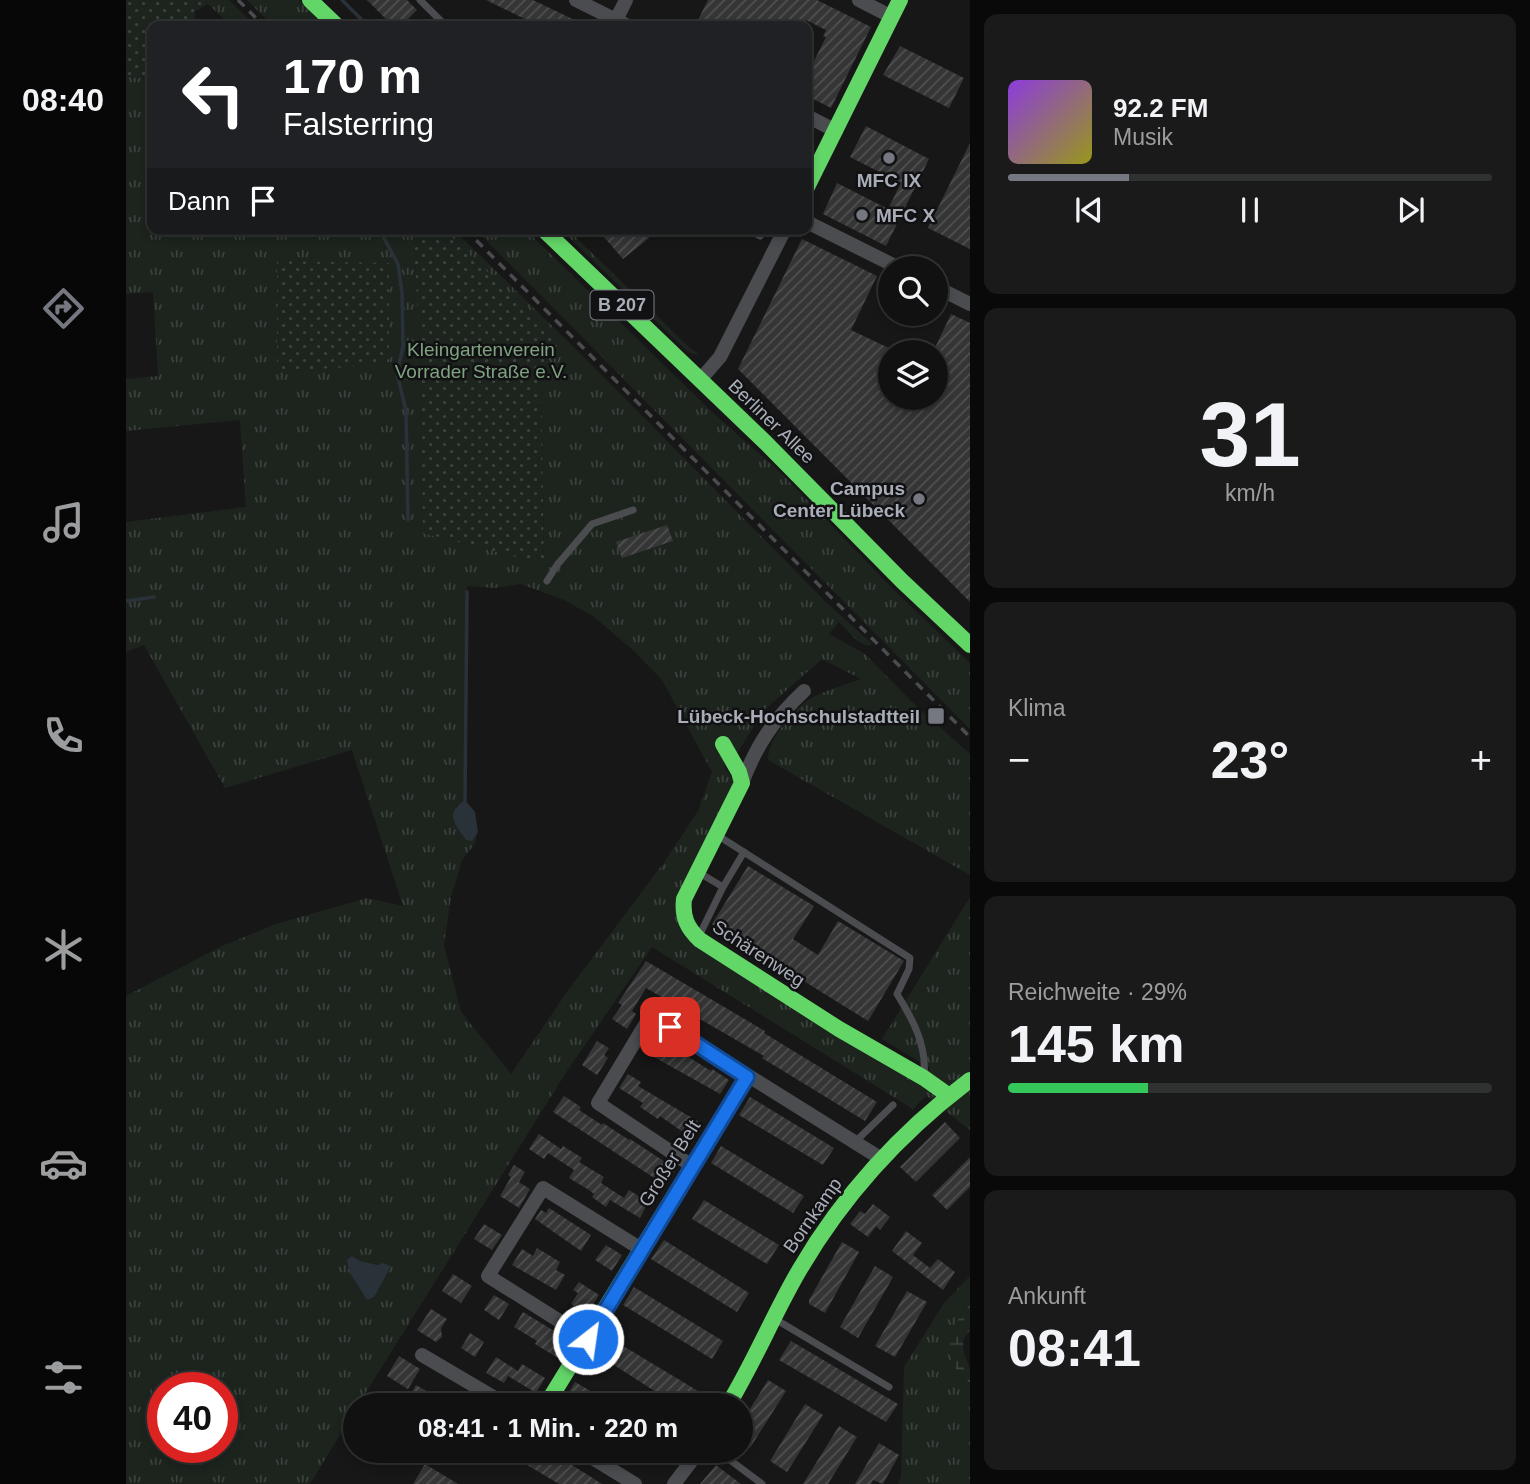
<!DOCTYPE html>
<html lang="de">
<head>
<meta charset="utf-8">
<style>
  :root { --surface:#111; --page:#1a1a1a; --text:#f1f3f6; --muted:#9c9d9f; --line:#303131; --accent:#757880 }
  body { margin:0; font-family:Helvetica,sans-serif; background:var(--page); color:var(--text); height:100vh; display:flex; flex-direction:column; font-size:26px; white-space:nowrap }
  * { box-sizing:border-box; margin:0 }
  p { font-size:23px; color:var(--muted) }
  .icon { flex:none; width:38px; height:38px; fill:none; stroke:currentColor; stroke-width:2; stroke-linecap:round; stroke-linejoin:round }
  .map { position:relative; flex:1; overflow:hidden }
  .panel { display:flex; flex-direction:column; gap:14px; padding:14px; background:#090909; width:560px }
  .panel>* { flex:none }
  .top-card { position:absolute; left:21px; top:21px; width:665px; height:214px; border-radius:14px; box-shadow:0 4px 10px #0003,0 0 0 2px var(--line); background:#202124; color:#fff; overflow:hidden }
  .buttons { position:absolute; left:752px; top:256px; display:grid; gap:14px }
  .buttons a { display:grid; place-items:center; width:70px; height:70px; border-radius:50%; background:var(--surface); box-shadow:0 4px 10px #0003,0 0 0 2px var(--line); font-size:35px }
  .speed { position:absolute; left:21px; top:1372px; display:flex; gap:14px; font-size:35px; font-weight:700; text-align:center }
  .speed>* { display:grid; place-content:center; width:91px; height:91px; border-radius:50%; background:var(--surface); box-shadow:0 4px 10px #0003,0 0 0 2px var(--line); line-height:1 }
  .speed .limit { border:10px solid #d22; background:#fff; color:#111 }
  .pin { position:absolute; display:grid; place-items:center; width:60px; height:60px; color:#fff; margin:-30px; border-radius:14px; box-shadow:0 4px 10px #0006 }
  .me { position:absolute; width:77px; margin:-38px; rotate:30deg; stroke-linejoin:round; filter:drop-shadow(0 0 5px #0008) }
  .turn { display:flex; align-items:center; gap:24px; height:147px; padding:0 21px; font-size:32px }
  .turn .icon { width:91px; height:91px; stroke-width:2.5 }
  .turn b { display:block; font-size:49px; line-height:60px }
  .then { display:flex; align-items:center; height:66px; padding:0 21px; background:#0003; gap:14px; font-size:26px }
  .big { font-size:52px; font-weight:600; line-height:1.1 }
  .panel .tile { flex:1; display:flex; flex-direction:column; justify-content:center; gap:10px; min-width:0; padding:0 24px; border-radius:14px; background:var(--page) }
  .panel .dial { align-items:center; gap:0 }
  .dial b { font-size:91px; line-height:1 }
  .song { display:flex; align-items:center; gap:21px }
  .cover { width:84px; height:84px; border-radius:10px; background:linear-gradient(135deg,hsl(270 70% 55%),hsl(60 70% 35%)) }
  .played { height:7px; border-radius:4px; background:linear-gradient(90deg,var(--accent) 25%,var(--line) 25%) }
  .keys { display:flex; justify-content:space-around; direction:ltr }
  .heat { display:flex; justify-content:space-between; align-items:center; font-size:38px; direction:ltr }
  .charge { height:10px; border-radius:5px; background:linear-gradient(90deg,#34c759 29%,var(--line) 0) }
  .trip { position:absolute; left:217px; top:1393px; width:410px; height:70px; border-radius:35px; background:var(--surface); box-shadow:0 4px 10px #0003,0 0 0 2px var(--line); font-weight:600; line-height:70px; text-align:center }
  main { display:flex; flex:1; min-height:0 }
  .menu { display:flex; flex-direction:column; width:126px; justify-content:space-around; align-items:center; background:#070707; color:var(--muted) }
  .menu .icon { width:49px; height:49px }
  .menu .selected { color:var(--accent) }
  .menu b { font-size:32px; color:var(--text) }
  .map>svg:first-child { display:block }
  .grass { fill:url(#grass-tufts); fill-rule:evenodd }
  .wetland { fill:url(#wetland-marsh) }
  .garden { fill:url(#garden-dots) }
  .water { fill:#2a3239 }
  .lines { fill:none; stroke-linecap:round; stroke-linejoin:round }
  .stream { stroke:#2a3239; stroke-width:3.5 }
  .building { fill:url(#building-hatch) }
  .lane { stroke:#4b4c50; stroke-width:7 }
  .street { stroke:#4b4c50; stroke-width:14 }
  .fast { stroke:#63d668; stroke-width:16 }
  .rail { stroke:#4b4c4f; stroke-width:3.5; stroke-dasharray:9 7; stroke-linecap:butt }
  .route-casing { stroke:#114b97; stroke-width:18 }
  .route { stroke:#1a73e8; stroke-width:12 }
  .poi-dot { fill:#757880; stroke:#111113; stroke-width:2.5 }
  .labels { text-anchor:middle; stroke-width:5; stroke-linejoin:round; paint-order:stroke }
  .shield { fill:#111113; stroke:#7b7e86; stroke-width:2 }
  .shield-label { font-size:18px; font-weight:bold; fill:#a8adb8 }
  .poi-label { font-size:19px; font-weight:bold; fill:#a8adb8; stroke:#111113; text-anchor:end }
  .park-label { font-size:19px; fill:#7fa381; stroke:#111113 }
  .street-label { font-size:19px; fill:#a8adb8; stroke:#111113 }
</style>
</head>
<body>
<main>
<nav class="menu">
<b>08:40</b>
<svg class="icon selected" aria-label="directions" viewBox="0 0 24 24"><path d="M12 3l9 9-9 9-9-9zM9 14v-3h6M13 9l2 2-2 2"/></svg>
<svg class="icon" aria-label="music" viewBox="0 0 24 24"><path d="M9 18V5l10-2v13"/><circle cx="6" cy="18" r="3"/><circle cx="16" cy="16" r="3"/></svg>
<svg class="icon" aria-label="phone" viewBox="0 0 24 24"><path d="M5 4h4l2 5-3 2q2 4 5 5l2-3 5 2v4C11 20 4 13 5 4z"/></svg>
<svg class="icon" aria-label="climate" viewBox="0 0 24 24"><path d="M12 3v18M4 7l16 10M4 17L20 7"/></svg>
<svg class="icon" aria-label="car" viewBox="0 0 24 24"><path d="M5 17H2v-5l4-1 3-4h7l3 4 3 1v5h-3M9 17h6M6 11h13"/><circle cx="7" cy="17" r="2"/><circle cx="17" cy="17" r="2"/></svg>
<svg class="icon" aria-label="filters" viewBox="0 0 24 24"><path d="M4 7h16M4 17h16"/><circle cx="9" cy="7" r="2"/><circle cx="15" cy="17" r="2"/></svg>
</nav>
<div class="map">
<svg width="844" height="1484" viewBox="0 0 844 1484">
  <defs>
    <pattern id="grass-tufts" width="24" height="20" patternUnits="userSpaceOnUse" patternTransform="scale(1.75)"><rect width="24" height="20" fill="#1d241e"/><path d="M3 7l-1-3M5 7V3M7 7l1-3M15 17l-1-3M17 17v-4M19 17l1-3" fill="none" stroke="#3b413d"/></pattern>
    <pattern id="wetland-marsh" width="20" height="14" patternUnits="userSpaceOnUse" patternTransform="scale(1.75)"><rect width="20" height="14" fill="#1d241e"/><path d="M1 5h8M5 5V1M11 12h8M15 12V8" fill="none" stroke="#3b413d"/></pattern>
    <pattern id="garden-dots" width="8" height="8" patternUnits="userSpaceOnUse" patternTransform="scale(1.75)"><rect width="8" height="8" fill="#1d241e"/><path d="M2 2h.1M6 6h.1" fill="none" stroke="#3b413d" stroke-width="1.8" stroke-linecap="round"/></pattern>
    <pattern id="building-hatch" width="6" height="6" patternUnits="userSpaceOnUse" patternTransform="scale(1.75)"><rect width="6" height="6" fill="#353536"/><path d="M-1 1l2-2M0 6l6-6M5 7l2-2" fill="none" stroke="#4f5051"/></pattern>
  </defs>
  <rect width="100%" height="100%" fill="#171717"/>
  <g class="grass">
    <polygon points="78,0 103,0 129,26 105,26"/>
    <polygon points="121,0 173,0 200,26 147,26"/>
    <path d="M0,77L26,78V229H311L288,246L295,370L297,533L418,564L415,366L434,342L317,229H327L466,365L699,601L746,644L742,646L731,641L713,622L703,634L739,654L785,701L844,754V875L642,760C641,740 668,709 684,699C699,690 719,685 735,679L696,659L637,711L610,755L597,750L599,768L608,781L551,915L798,1078L804,1068L756,1039L844,897V1130L800,1096L787,1109L526,947L439,1074L232,1405H229V1410L184,1484H0V996L96,946L150,924L241,898L277,906L226,750L99,788L18,645L0,652V522L120,507L114,420L0,431V379L32,376L27,292L0,294ZM395,584L438,600L467,616L508,651L536,680L586,772L572,811L539,861L441,992L385,1074L335,1012L318,945L325,897L336,860L348,845L352,832L346,841L340,839L336,834L330,806L339,800L341,586L368,588ZM226,1256L234,1261L264,1267L248,1296L241,1300L224,1273ZM37,1388H96V1447H37Z"/>
    <polygon points="349,229 399,229 586,412 653,471 768,590 844,663 844,729"/>
    <polygon points="434,229 441,229 565,349 572,353 571,355 562,352"/>
    <path d="M844,1276V1299L841,1300L821,1345C826,1361 831,1377 844,1388V1484H772L775,1477L778,1367L818,1303Z"/>
  </g>
  <path class="wetland" d="M844,1299V1330L837,1340L838,1354L844,1368V1388C831,1377 826,1361 821,1345L841,1300Z"/>
  <g class="garden">
    <polygon points="0,0 78,0 82,4 69,11 69,26 26,26 26,78 0,77"/>
    <polygon points="311,229 317,229 434,342 415,366 418,564 297,533 295,370 288,246"/>
    <polygon points="151,261 263,263 263,364 151,372"/>
  </g>
  <g class="water">
    <path d="M339,800L349,812L352,832L346,841L340,840C329,824 318,814 339,800Z"/>
    <polygon points="226,1256 234,1261 252,1265 256,1263 265,1266 248,1297 241,1300 224,1273 221,1260"/>
  </g>
  <g class="lines">
    <g class="stream">
      <polyline points="216,0 242,26"/>
      <polyline points="253,229 272,264 276,293 277,347 271,373 280,411 282,520"/>
      <polyline points="0,601 28,597"/>
      <polyline points="339,800 341,592"/>
    </g>
  </g>
  <g class="building">
    <polygon points="241,0 281,0 291,10 275,26 267,26"/>
    <polygon points="360,0 407,0 461,26 413,26"/>
    <polygon points="582,0 691,0 745,27 705,108 681,96 681,75 700,37 697,36 700,30 680,20 677,26 569,26"/>
    <polygon points="774,46 838,78 823,108 757,75"/>
    <polygon points="740,126 803,159 760,246 697,214 711,183 762,209 775,183 724,157"/>
    <polygon points="844,143 844,249 802,228"/>
    <polygon points="471,229 516,229 523,238 497,259"/>
    <polygon points="676,239 751,276 725,330 765,349 765,397 810,397 810,352 807,352 825,314 844,323 844,602 612,369"/>
    <polygon points="541,525 547,541 496,558 490,542"/>
    <polygon points="622,866 688,906 667,939 692,955 712,921 778,961 742,1021 586,924"/>
    <polygon points="520,961 639,1031 638,1033 751,1102 739,1121 636,1058 638,1056 520,988 506,1011 510,1014 501,1029 486,1019 496,1005 492,1003"/>
    <polygon points="529,1036 585,1071 586,1069 603,1080 594,1094 519,1052"/>
    <polygon points="471,1041 483,1048 478,1055 482,1058 471,1075 456,1065"/>
    <polygon points="502,1074 515,1082 512,1086 573,1122 564,1137 534,1116 532,1119 514,1107 517,1103 493,1088"/>
    <polygon points="438,1096 455,1107 453,1110 476,1125 477,1123 503,1140 504,1139 550,1169 539,1185 427,1112"/>
    <polygon points="624,1097 708,1148 697,1165 613,1115"/>
    <polygon points="819,1122 834,1138 790,1182 774,1167"/>
    <polygon points="413,1134 435,1149 437,1146 456,1158 453,1162 478,1177 475,1183 498,1198 503,1190 522,1202 514,1218 484,1200 480,1207 466,1197 468,1194 463,1190 443,1178 448,1170 422,1153 418,1159 403,1149"/>
    <polygon points="595,1146 678,1196 667,1213 585,1163"/>
    <polygon points="844,1157 844,1187 821,1210 806,1195"/>
    <polygon points="388,1165 399,1172 393,1182 386,1178 404,1189 393,1208 374,1196 385,1177 382,1175"/>
    <polygon points="578,1200 653,1245 641,1264 566,1219"/>
    <polygon points="747,1204 764,1217 754,1230 750,1226 742,1237 724,1224 734,1211 739,1214"/>
    <polygon points="423,1208 465,1235 455,1251 409,1219 415,1210 420,1213"/>
    <polygon points="358,1224 376,1235 366,1250 348,1239"/>
    <polygon points="780,1231 796,1243 787,1255 804,1268 812,1259 829,1272 817,1290 766,1251"/>
    <polygon points="538,1240 623,1293 611,1312 525,1259"/>
    <polygon points="716,1242 733,1252 699,1313 683,1304 683,1300"/>
    <polygon points="480,1245 496,1255 486,1271 469,1260"/>
    <polygon points="411,1248 434,1262 430,1270 439,1275 430,1290 386,1265 396,1249 407,1256"/>
    <polygon points="749,1266 767,1277 732,1338 714,1327"/>
    <polygon points="327,1274 346,1286 335,1303 316,1291"/>
    <polygon points="453,1282 473,1295 461,1314 445,1304 452,1293 447,1290"/>
    <polygon points="508,1287 597,1341 586,1359 497,1305"/>
    <polygon points="781,1291 801,1302 769,1357 749,1346"/>
    <polygon points="368,1295 383,1304 373,1320 358,1310"/>
    <polygon points="305,1309 321,1319 315,1328 316,1337 310,1342 291,1330"/>
    <polygon points="397,1312 443,1340 432,1358 409,1344 411,1341 388,1327"/>
    <polygon points="344,1333 358,1342 349,1357 335,1348"/>
    <polygon points="479,1335 572,1391 563,1405 550,1405 468,1352"/>
    <polygon points="665,1341 772,1404 760,1422 653,1360"/>
    <polygon points="273,1356 294,1369 282,1389 261,1376"/>
    <polygon points="370,1357 392,1371 396,1364 419,1378 410,1393 382,1376 378,1383 360,1373"/>
    <polygon points="642,1380 660,1391 624,1448 614,1442 614,1425"/>
    <polygon points="449,1382 468,1393 487,1405 449,1405 439,1399"/>
    <polygon points="290,1385 324,1405 279,1405"/>
    <polygon points="679,1404 697,1415 661,1472 644,1461"/>
    <polygon points="713,1426 731,1437 702,1484 677,1484"/>
    <polygon points="753,1443 773,1455 757,1484 747,1480 745,1484 729,1484"/>
    <polygon points="378,1451 432,1451 437,1454 435,1458 476,1484 433,1484"/>
    <polygon points="299,1464 332,1484 287,1484"/>
    <polygon points="590,1465 599,1472 615,1484 574,1484"/>
  </g>
  <g class="lines">
    <g class="lane">
      <polyline points="294,0 320,26"/>
      <polyline points="621,229 634,236"/>
      <polyline points="421,581 431,565 466,524 507,510"/>
      <path d="M591,835L784,958L783,969L771,994C786,1018 801,1045 798,1075"/>
      <polyline points="572,872 597,887 618,852"/>
      <polyline points="572,938 597,887"/>
      <polyline points="729,1142 767,1105"/>
      <polyline points="649,1319 763,1387"/>
      <polyline points="592,1451 636,1484"/>
    </g>
    <g class="street">
      <polyline points="450,0 502,26"/>
      <polyline points="733,0 766,17"/>
      <polyline points="487,26 500,0"/>
      <polyline points="681,116 710,131"/>
      <polyline points="681,222 773,268"/>
      <polyline points="810,287 844,304"/>
      <polyline points="574,380 594,357 659,229"/>
      <path d="M616,783C631,744 648,719 678,691"/>
      <polyline points="566,1166 472,1103 525,1015 754,1158"/>
      <polyline points="462,1339 362,1276 417,1188 515,1249"/>
      <polyline points="296,1355 381,1405"/>
      <polyline points="455,1451 509,1484"/>
      <polyline points="548,1484 573,1451"/>
    </g>
    <g class="fast">
      <polyline points="184,0 211,26"/>
      <polyline points="681,187 774,0"/>
      <polyline points="417,229 640,443 776,581 844,645"/>
      <path d="M597,744L613,772L616,783L558,899C556,917 561,928 574,940L713,1029L798,1078L822,1095"/>
      <polyline points="420,1405 621,1077"/>
      <path d="M602,1405C629,1361 648,1313 674,1269C718,1194 775,1132 844,1080"/>
    </g>
    <g class="rail">
      <polyline points="112,0 138,26"/>
      <polyline points="339,229 844,737"/>
    </g>
  </g>
  <g class="lines">
    <g class="route-casing">
      <polyline id="route" points="462,1339 621,1077 544,1027"/>
    </g>
    <use href="#route" class="route"/>
  </g>
  <g class="poi-dot">
    <circle cx="763" cy="158" r="7"/>
    <circle cx="736" cy="215" r="7"/>
    <circle cx="793" cy="499" r="7"/>
    <rect x="801" y="707" width="18" height="18" rx="3.5"/>
  </g>
  <g class="labels">
    <rect class="shield" x="464.5" y="290.5" width="63" height="29" rx="5"/>
    <g class="shield-label">
      <text x="496" y="311">B 207</text>
    </g>
    <g class="poi-label">
      <text x="763" y="187" text-anchor="middle">MFC IX</text>
      <text x="750" y="222" text-anchor="start">MFC X</text>
      <text x="779" y="495">Campus<tspan x="779" dy="22">Center Lübeck</tspan></text>
      <text x="794" y="723">Lübeck-Hochschulstadtteil</text>
    </g>
    <g class="park-label">
      <text x="355" y="356">Kleingartenverein<tspan x="355" dy="22">Vorrader Straße e.V.</tspan></text>
    </g>
    <g class="street-label">
      <text transform="translate(646 421) rotate(44)" y="7">Berliner Allee</text>
      <text transform="translate(633 953) rotate(33)" y="7">Schärenweg</text>
      <text transform="translate(543 1163) rotate(-58)" y="7">Großer Belt</text>
      <text transform="translate(686 1215) rotate(-55)" y="7">Bornkamp</text>
    </g>
  </g>
</svg>
<div class="buttons">
<a><svg class="icon" aria-label="search" viewBox="0 0 24 24"><circle cx="10" cy="10" r="6"/><path d="M15 15l6 6"/></svg></a>
<a><svg class="icon" aria-label="layers" viewBox="0 0 24 24"><path d="M12 4l9 5-9 5-9-5zM3 14l9 5 9-5"/></svg></a>
</div>
<div class="speed"><div class="limit">40</div></div>
<div class="pin" style="left:544px;top:1027px;background:#d93025"><svg class="icon" aria-label="arrive" viewBox="0 0 24 24"><path d="M6 21V4h12l-3 4 3 4H6"/></svg></div>
<svg class="me" style="left:462px;top:1339px" viewBox="-20 -20 40 40"><circle r="17" fill="#1a73e8" stroke="#fff" stroke-width="3"/><path d="M0-11L8 9 0 5-8 9z" fill="#fff"/></svg>
<div class="trip">08:41 · 1 Min. · 220 m</div>
<div class="top-card">
<div class="turn"><svg class="icon" aria-label="left" viewBox="0 0 24 24"><path d="M17 20v-9H6M10 6l-5 5 5 5"/></svg><div><b>170 m</b>Falsterring</div></div>
<div class="then">Dann<svg class="icon" aria-label="arrive" viewBox="0 0 24 24"><path d="M6 21V4h12l-3 4 3 4H6"/></svg></div>
</div>
</div>
<section class="panel">
<div class="tile">
<div class="song"><i class="cover"></i><div><b>92.2 FM</b><p>Musik</p></div></div>
<div class="played"></div>
<div class="keys"><svg class="icon" aria-label="previous" viewBox="0 0 24 24"><path d="M18 5L8 12l10 7zM5 5v14"/></svg><svg class="icon" aria-label="pause" viewBox="0 0 24 24"><path d="M8 5v14M16 5v14"/></svg><svg class="icon" aria-label="next" viewBox="0 0 24 24"><path d="M6 5l10 7-10 7zM19 5v14"/></svg></div>
</div>
<div class="tile dial"><b>31</b><p>km/h</p></div>
<div class="tile"><p>Klima</p>
<div class="heat"><a>−</a><b class="big">23°</b><a>+</a></div>
</div>
<div class="tile"><p>Reichweite · 29%</p><b class="big">145 km</b><div class="charge"></div></div>
<div class="tile"><p>Ankunft</p><b class="big">08:41</b></div>
</section>
</main>
</body>
</html>
